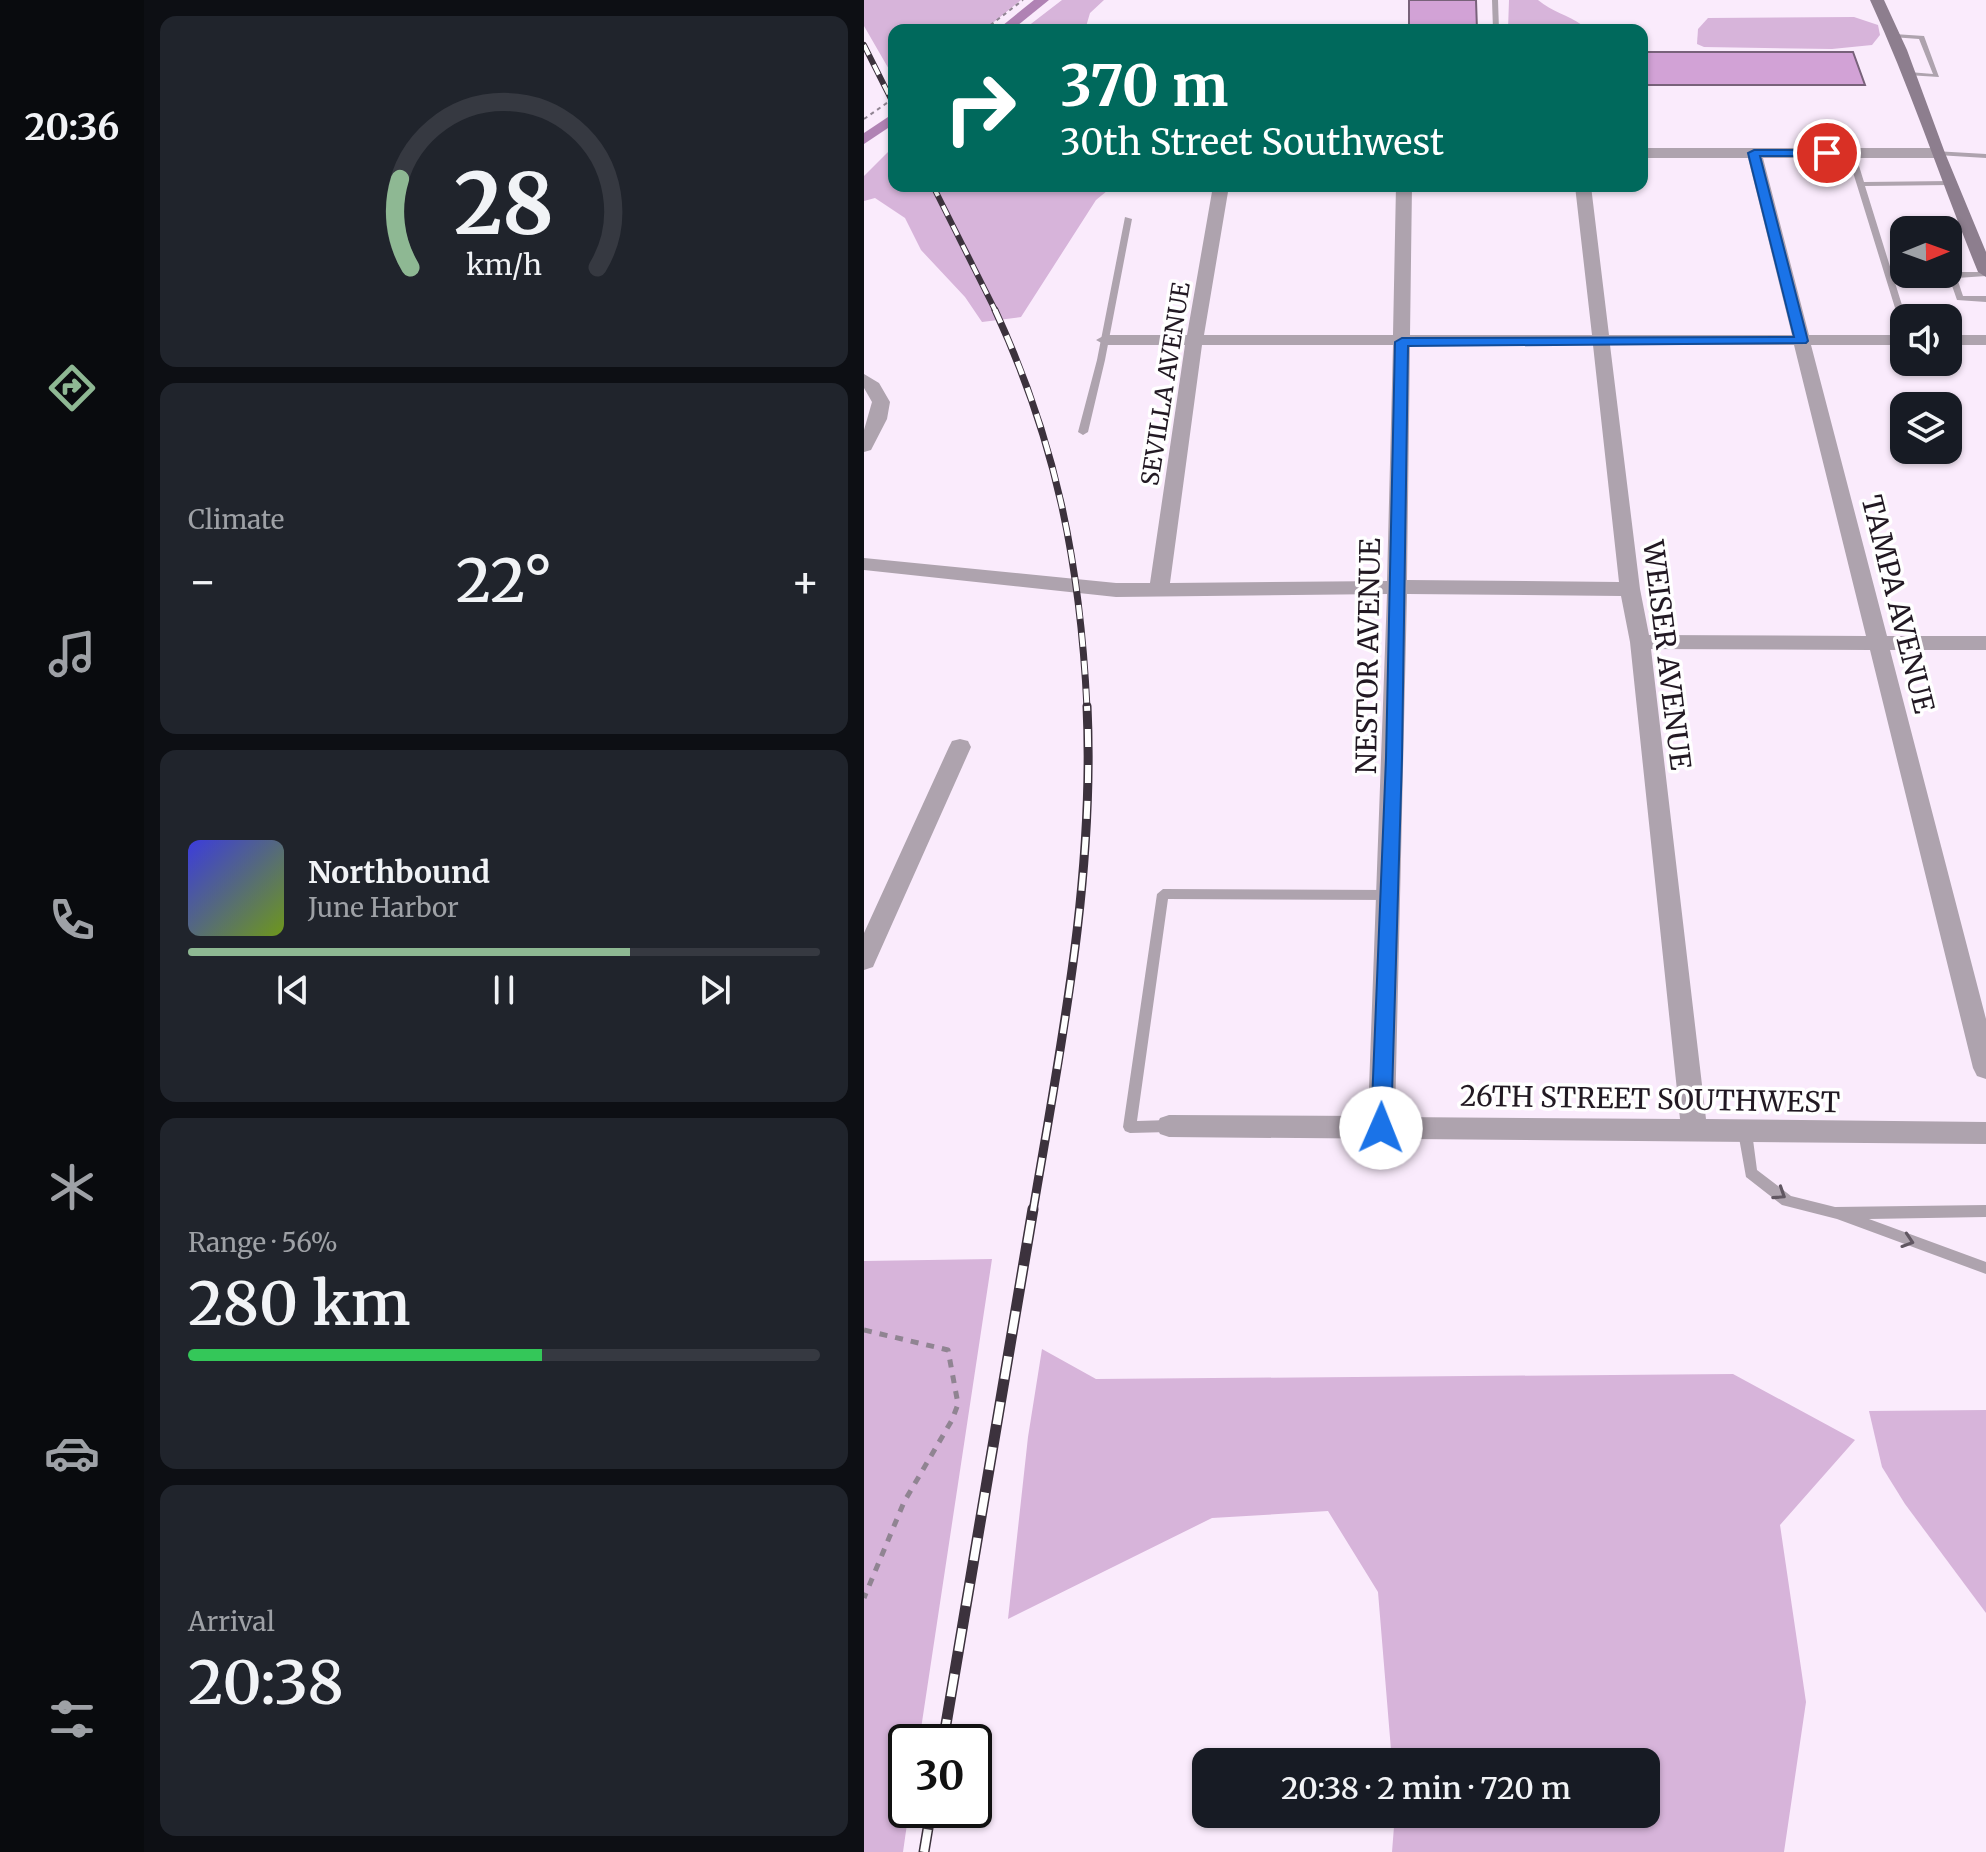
<!DOCTYPE html>
<html lang="en">
<head>
<meta charset="utf-8">
<style>
  :root { --surface:#171b24; --page:#20242c; --text:#f1f3f6; --muted:#9ea1a6; --line:#363941; --accent:#8eb893 }
  body { margin:0; font-family:Merriweather,serif; background:var(--page); color:var(--text); height:100vh; display:flex; flex-direction:column; font-size:30px; white-space:nowrap }
  * { box-sizing:border-box; margin:0 }
  p { font-size:26px; color:var(--muted) }
  .icon { flex:none; width:44px; height:44px; fill:none; stroke:currentColor; stroke-width:2; stroke-linecap:round; stroke-linejoin:round }
  .map { position:relative; flex:1; overflow:hidden }
  .side { display:flex; flex-direction:column; gap:16px; padding:16px; background:#0d0f14; width:720px }
  .side>* { flex:none }
  .guide { position:absolute; left:24px; top:24px; width:760px; height:168px; border-radius:16px; box-shadow:0 2px 6px #0004; background:#00695c; color:#fff; overflow:hidden }
  .needle { width:52px; rotate:89deg }
  .fabs { position:absolute; left:1026px; top:216px; display:grid; gap:16px }
  .fabs a { display:grid; place-items:center; width:72px; height:72px; border-radius:16px; background:var(--surface); box-shadow:0 2px 6px #0004; font-size:40px }
  .speed { position:absolute; left:24px; top:1724px; display:flex; gap:16px; font-size:40px; font-weight:700; text-align:center }
  .speed>* { display:grid; place-content:center; width:104px; height:104px; border-radius:50%; background:var(--surface); box-shadow:0 2px 6px #0004; line-height:1 }
  .speed .limit { border:4px solid #111; border-radius:12px; background:#fff; color:#111 }
  .pin { position:absolute; display:grid; place-items:center; width:68px; height:68px; color:#fff; margin:-34px; border:4px solid #fff; border-radius:50%; box-shadow:0 2px 8px #0007 }
  .me { position:absolute; width:88px; margin:-44px; rotate:1deg; stroke-linejoin:round; filter:drop-shadow(0 0 6px #0008) }
  .turn { display:flex; align-items:center; gap:28px; height:168px; padding:0 40px; font-size:36px }
  .turn .icon { width:104px; height:104px; stroke-width:2.5 }
  .turn b { display:block; font-size:56px; line-height:68px }
  .big { font-size:60px; font-weight:600; line-height:1.1 }
  .side .card { flex:1; display:flex; flex-direction:column; justify-content:center; gap:12px; min-width:0; padding:0 28px; border-radius:16px; background:var(--page) }
  .side .dial { align-items:center; gap:0 }
  .dial svg { height:208px; overflow:visible; fill:none; stroke:var(--line); stroke-width:7; stroke-linecap:round; text-anchor:middle }
  .dial text { fill:var(--text); stroke:none }
  .song { display:flex; align-items:center; gap:24px }
  .cover { width:96px; height:96px; border-radius:12px; background:linear-gradient(135deg,hsl(240 70% 55%),hsl(80 70% 35%)) }
  .played { height:8px; border-radius:4px; background:linear-gradient(90deg,var(--accent) 70%,var(--line) 70%) }
  .keys { display:flex; justify-content:space-around; direction:ltr }
  .heat { display:flex; justify-content:space-between; align-items:center; font-size:44px; direction:ltr }
  .charge { height:12px; border-radius:6px; background:linear-gradient(90deg,#34c759 56%,var(--line) 0) }
  .trip { position:absolute; left:328px; top:1748px; width:468px; height:80px; border-radius:16px; background:var(--surface); box-shadow:0 2px 6px #0004; font-weight:600; line-height:80px; text-align:center }
  main { display:flex; flex:1; min-height:0 }
  .dock { display:flex; flex-direction:column; width:144px; justify-content:space-around; align-items:center; background:#090b0e; color:var(--muted) }
  .dock .icon { width:56px; height:56px }
  .dock .selected { color:var(--accent) }
  .dock b { font-size:36px; color:var(--text) }
  .map>svg:first-child { display:block }
  .green { fill:#d7b4da }
  .lines { fill:none; stroke-linecap:round; stroke-linejoin:round }
  .canal { fill:#b082b4; fill-rule:evenodd }
  .building { fill:#d2a2d6; stroke:#78627a; stroke-width:2 }
  .path-far1 { stroke:#908492; stroke-width:2; stroke-dasharray:4 4; stroke-linecap:butt }
  .path { stroke:#908492; stroke-width:5; stroke-dasharray:8 8; stroke-linecap:butt }
  .service { fill:#aea3ae; fill-rule:evenodd }
  .minor { fill:#aea3ae; fill-rule:evenodd }
  .secondary { fill:#8d7e8e; fill-rule:evenodd }
  .rail-far3-casing { stroke:#3c323d; stroke-width:6 }
  .rail-far2-casing { stroke:#3c323d; stroke-width:7 }
  .rail-far1-casing { stroke:#3c323d; stroke-width:9 }
  .rail-casing { stroke:#3c323d; stroke-width:11 }
  .rail-far3 { stroke:#fff; stroke-width:4; stroke-dasharray:11; stroke-linecap:butt }
  .rail-far2 { stroke:#fff; stroke-width:5; stroke-dasharray:14; stroke-linecap:butt }
  .rail-far1 { stroke:#fff; stroke-width:6; stroke-dasharray:18; stroke-linecap:butt }
  .rail { stroke:#fff; stroke-width:8; stroke-dasharray:23; stroke-linecap:butt }
  .oneway { stroke:#615762 }
  .route { fill:#1a73e8; stroke:#114b97; stroke-width:2 }
  .labels { text-anchor:middle; stroke-width:7; stroke-linejoin:round; paint-order:stroke }
  .far-street-label { font-size:24px; fill:#221923; stroke:#fff }
  .street-label { font-size:28px; fill:#221923; stroke:#fff }
</style>
</head>
<body>
<main>
<nav class="dock">
<b>20:36</b>
<svg class="icon selected" aria-label="directions" viewBox="0 0 24 24"><path d="M12 3l9 9-9 9-9-9zM9 14v-3h6M13 9l2 2-2 2"/></svg>
<svg class="icon" aria-label="music" viewBox="0 0 24 24"><path d="M9 18V5l10-2v13"/><circle cx="6" cy="18" r="3"/><circle cx="16" cy="16" r="3"/></svg>
<svg class="icon" aria-label="phone" viewBox="0 0 24 24"><path d="M5 4h4l2 5-3 2q2 4 5 5l2-3 5 2v4C11 20 4 13 5 4z"/></svg>
<svg class="icon" aria-label="climate" viewBox="0 0 24 24"><path d="M12 3v18M4 7l16 10M4 17L20 7"/></svg>
<svg class="icon" aria-label="car" viewBox="0 0 24 24"><path d="M5 17H2v-5l4-1 3-4h7l3 4 3 1v5h-3M9 17h6M6 11h13"/><circle cx="7" cy="17" r="2"/><circle cx="17" cy="17" r="2"/></svg>
<svg class="icon" aria-label="filters" viewBox="0 0 24 24"><path d="M4 7h16M4 17h16"/><circle cx="9" cy="7" r="2"/><circle cx="15" cy="17" r="2"/></svg>
</nav>
<section class="side">
<div class="card dial"><svg viewBox="0 0 100 80">
<path d="M14 69A42 42 0 1 1 86 69"/>
<path d="M14 69A42 42 0 0 1 10 35" stroke="#8eb893"/>
<text x="50" y="56" font-size="32" font-weight="700">28</text>
<text x="50" y="72" font-size="11">km/h</text>
</svg></div>
<div class="card"><p>Climate</p>
<div class="heat"><a>−</a><b class="big">22°</b><a>+</a></div>
</div>
<div class="card">
<div class="song"><i class="cover"></i><div><b>Northbound</b><p>June Harbor</p></div></div>
<div class="played"></div>
<div class="keys"><svg class="icon" aria-label="previous" viewBox="0 0 24 24"><path d="M18 5L8 12l10 7zM5 5v14"/></svg><svg class="icon" aria-label="pause" viewBox="0 0 24 24"><path d="M8 5v14M16 5v14"/></svg><svg class="icon" aria-label="next" viewBox="0 0 24 24"><path d="M6 5l10 7-10 7zM19 5v14"/></svg></div>
</div>
<div class="card"><p>Range · 56%</p><b class="big">280 km</b><div class="charge"></div></div>
<div class="card"><p>Arrival</p><b class="big">20:38</b></div>
</section>
<div class="map">
<svg width="1122" height="1852" viewBox="0 0 1122 1852">
  <rect width="100%" height="100%" fill="#faebfc"/>
  <g class="green">
    <polygon points="0,0 157,0 120,30 30,30 30,78 0,26"/>
    <polygon points="198,0 240,0 226,13 221,30 159,30"/>
    <path d="M645,0H674C688,12 704,15 718,25L719,30H644Z"/>
    <polygon points="990,17 1014,25 1016,35 1008,45 968,49 840,47 833,44 834,29 844,18"/>
    <polygon points="30,146 30,186 249,186 232,200 157,317 118,322 101,297 57,250 41,218 11,198 0,201 0,176"/>
    <polygon points="128,1259 55,1742 42,1742 42,1810 45,1810 39,1852 0,1852 0,1261"/>
    <polygon points="178,1349 232,1379 869,1374 991,1440 916,1525 942,1702 920,1852 528,1852 531,1814 782,1814 782,1762 528,1762 514,1592 464,1511 348,1518 144,1619 164,1437"/>
    <polygon points="1122,1410 1122,1613 1041,1504 1018,1467 1005,1411"/>
  </g>
  <g class="lines">
    <g class="canal">
      <polygon points="170,0 185,0 148,30 133,30"/>
      <polygon points="30,113 30,124 0,144 0,133"/>
    </g>
  </g>
  <g class="building">
    <polygon points="545,0 612,0 613,30 545,30"/>
    <polygon points="778,52 989,52 1001,85 778,85"/>
  </g>
  <g class="lines">
    <g class="path-far1">
      <polyline points="120,30 159,0"/>
      <polyline points="0,119 30,98"/>
    </g>
    <polyline class="path" points="0,1330 84,1350 94,1404 88,1420 40,1502 0,1598"/>
    <g class="service">
      <polygon points="628,0 634,0 635,30 629,30"/>
      <polygon points="1030,34 1060,36 1075,77 1043,75 1043,73 1045,72 1069,74 1055,39 1028,37 1028,35"/>
      <polygon points="984,151 991,153 1000,182 1086,181 1090,183 1086,185 1001,186 1042,318 1040,318 1040,327 1036,324 983,153"/>
      <polygon points="1070,151 1122,154 1122,158 1073,155 1069,153"/>
      <polygon points="261,217 268,219 241,360 224,432 219,435 214,432 233,360"/>
      <polygon points="1097,272 1122,272 1122,276 1093,278 1099,296 1122,296 1122,302 1093,300 1085,277"/>
      <polygon points="299,889 526,890 530,892 532,895 530,898 526,900 304,899 273,1121 305,1120 310,1122 312,1126 310,1130 305,1132 266,1133 261,1131 259,1127 293,894"/>
      <polygon points="881,1126 886,1128 888,1132 893,1170 927,1196 971,1207 1122,1205 1122,1217 1005,1219 1122,1262 1122,1274 973,1219 918,1205 882,1177 874,1132 876,1128"/>
    </g>
    <g class="minor">
      <path d="M778,148H1073L1081,153L1073,158H899L945,335H1040V345H947L1023,636H1122V650H1026L1122,1019V1079L1113,1076L1109,1068L1006,650L787,649L842,1119L1122,1122V1144L305,1137L296,1134L292,1126L296,1118L305,1115L504,1116L523,594L252,597L0,570V558L252,583H286L321,345H241L232,340L241,335H323L349,186H365L340,335H529L532,186H548L546,335H728L711,186H727L745,335H928L884,158H778ZM338,345H529L523,581L306,583ZM546,345H729L755,582L543,580ZM746,345H930L1002,636L785,635L776,589ZM543,594L757,596L766,642L816,1119L531,1117Z"/>
      <rect x="1084" y="335" width="38" height="10"/>
      <polygon points="0,374 15,383 26,402 23,419 7,450 0,452 0,430 8,402 0,388"/>
      <polygon points="96,739 104,741 107,747 12,960 9,967 0,970 0,933 85,747 88,741"/>
    </g>
    <path class="secondary" d="M1006,0H1020L1043,50L1081,153L1122,252V277L1114,272C1077,182 1047,89 1006,0Z"/>
    <g class="rail-far3-casing">
      <g id="rail-far3">
        <polyline points="0,45 30,105"/>
        <polyline points="69,186 132,312"/>
      </g>
    </g>
    <g class="rail-far2-casing">
      <path id="rail-far2" d="M131,310C192,442 216,562 223,708"/>
    </g>
    <g class="rail-far1-casing">
      <path id="rail-far1" d="M169,1211C197,1044 231,876 223,706"/>
    </g>
    <g class="rail-casing">
      <g id="rail">
        <polyline points="79,1742 169,1209"/>
        <polyline points="60,1852 67,1810"/>
      </g>
    </g>
    <use href="#rail-far3" class="rail-far3"/>
    <use href="#rail-far2" class="rail-far2"/>
    <use href="#rail-far1" class="rail-far1"/>
    <use href="#rail" class="rail"/>
  </g>
  <defs><path id="oneway-chevron" d="M-2-3.5L2.5 0L-2 3.5" fill="none" stroke-width="1.6" stroke-linecap="round" stroke-linejoin="round" transform="scale(2)"/></defs>
  <g class="oneway">
    <use href="#oneway-chevron" transform="translate(916 1194) rotate(33)"/>
    <use href="#oneway-chevron" transform="translate(1044 1241) rotate(18)"/>
  </g>
  <polygon class="route" points="890,150 963,150 969,153 963,156 896,156 944,341 942,343 544,346 538,758 527,1128 524,1134 517,1136 510,1134 507,1128 522,758 531,342 538,338 930,337 884,153"/>
  <g class="labels">
    <g class="far-street-label">
      <text transform="translate(302 384) rotate(-81)" y="8">SEVILLA AVENUE</text>
    </g>
    <g class="street-label">
      <text transform="translate(1034 604) rotate(76)" y="10">TAMPA AVENUE</text>
      <text transform="translate(803 655) rotate(83)" y="10">WEISER AVENUE</text>
      <text transform="translate(504 656) rotate(-89)" y="10">NESTOR AVENUE</text>
      <text transform="translate(786 1099) rotate(1)" y="10">26TH STREET SOUTHWEST</text>
    </g>
  </g>
</svg>
<div class="fabs">
<a><svg class="needle" viewBox="-14 -14 28 28"><path d="M0-13l5 13h-10z" fill="#e53935"/><path d="M0 13l5-13h-10z" fill="#9ea1a6"/></svg></a>
<a><svg class="icon" aria-label="sound" viewBox="0 0 24 24"><path d="M4 9h4l5-4v14l-5-4H4zM17 9q2 3 0 6"/></svg></a>
<a><svg class="icon" aria-label="layers" viewBox="0 0 24 24"><path d="M12 4l9 5-9 5-9-5zM3 14l9 5 9-5"/></svg></a>
</div>
<div class="speed"><div class="limit">30</div></div>
<div class="pin" style="left:963px;top:153px;background:#d93025"><svg class="icon" aria-label="arrive" viewBox="0 0 24 24"><path d="M6 21V4h12l-3 4 3 4H6"/></svg></div>
<svg class="me" style="left:517px;top:1128px" viewBox="-20 -20 40 40"><circle r="19" fill="#fff"/><path d="M0-13L10 11 0 6-10 11z" fill="#1a73e8"/></svg>
<div class="trip">20:38 · 2 min · 720 m</div>
<div class="guide">
<div class="turn"><svg class="icon" aria-label="right" viewBox="0 0 24 24"><path d="M7 20v-9h11M14 6l5 5-5 5"/></svg><div><b>370 m</b>30th Street Southwest</div></div>
</div>
</div>
</main>
</body>
</html>
